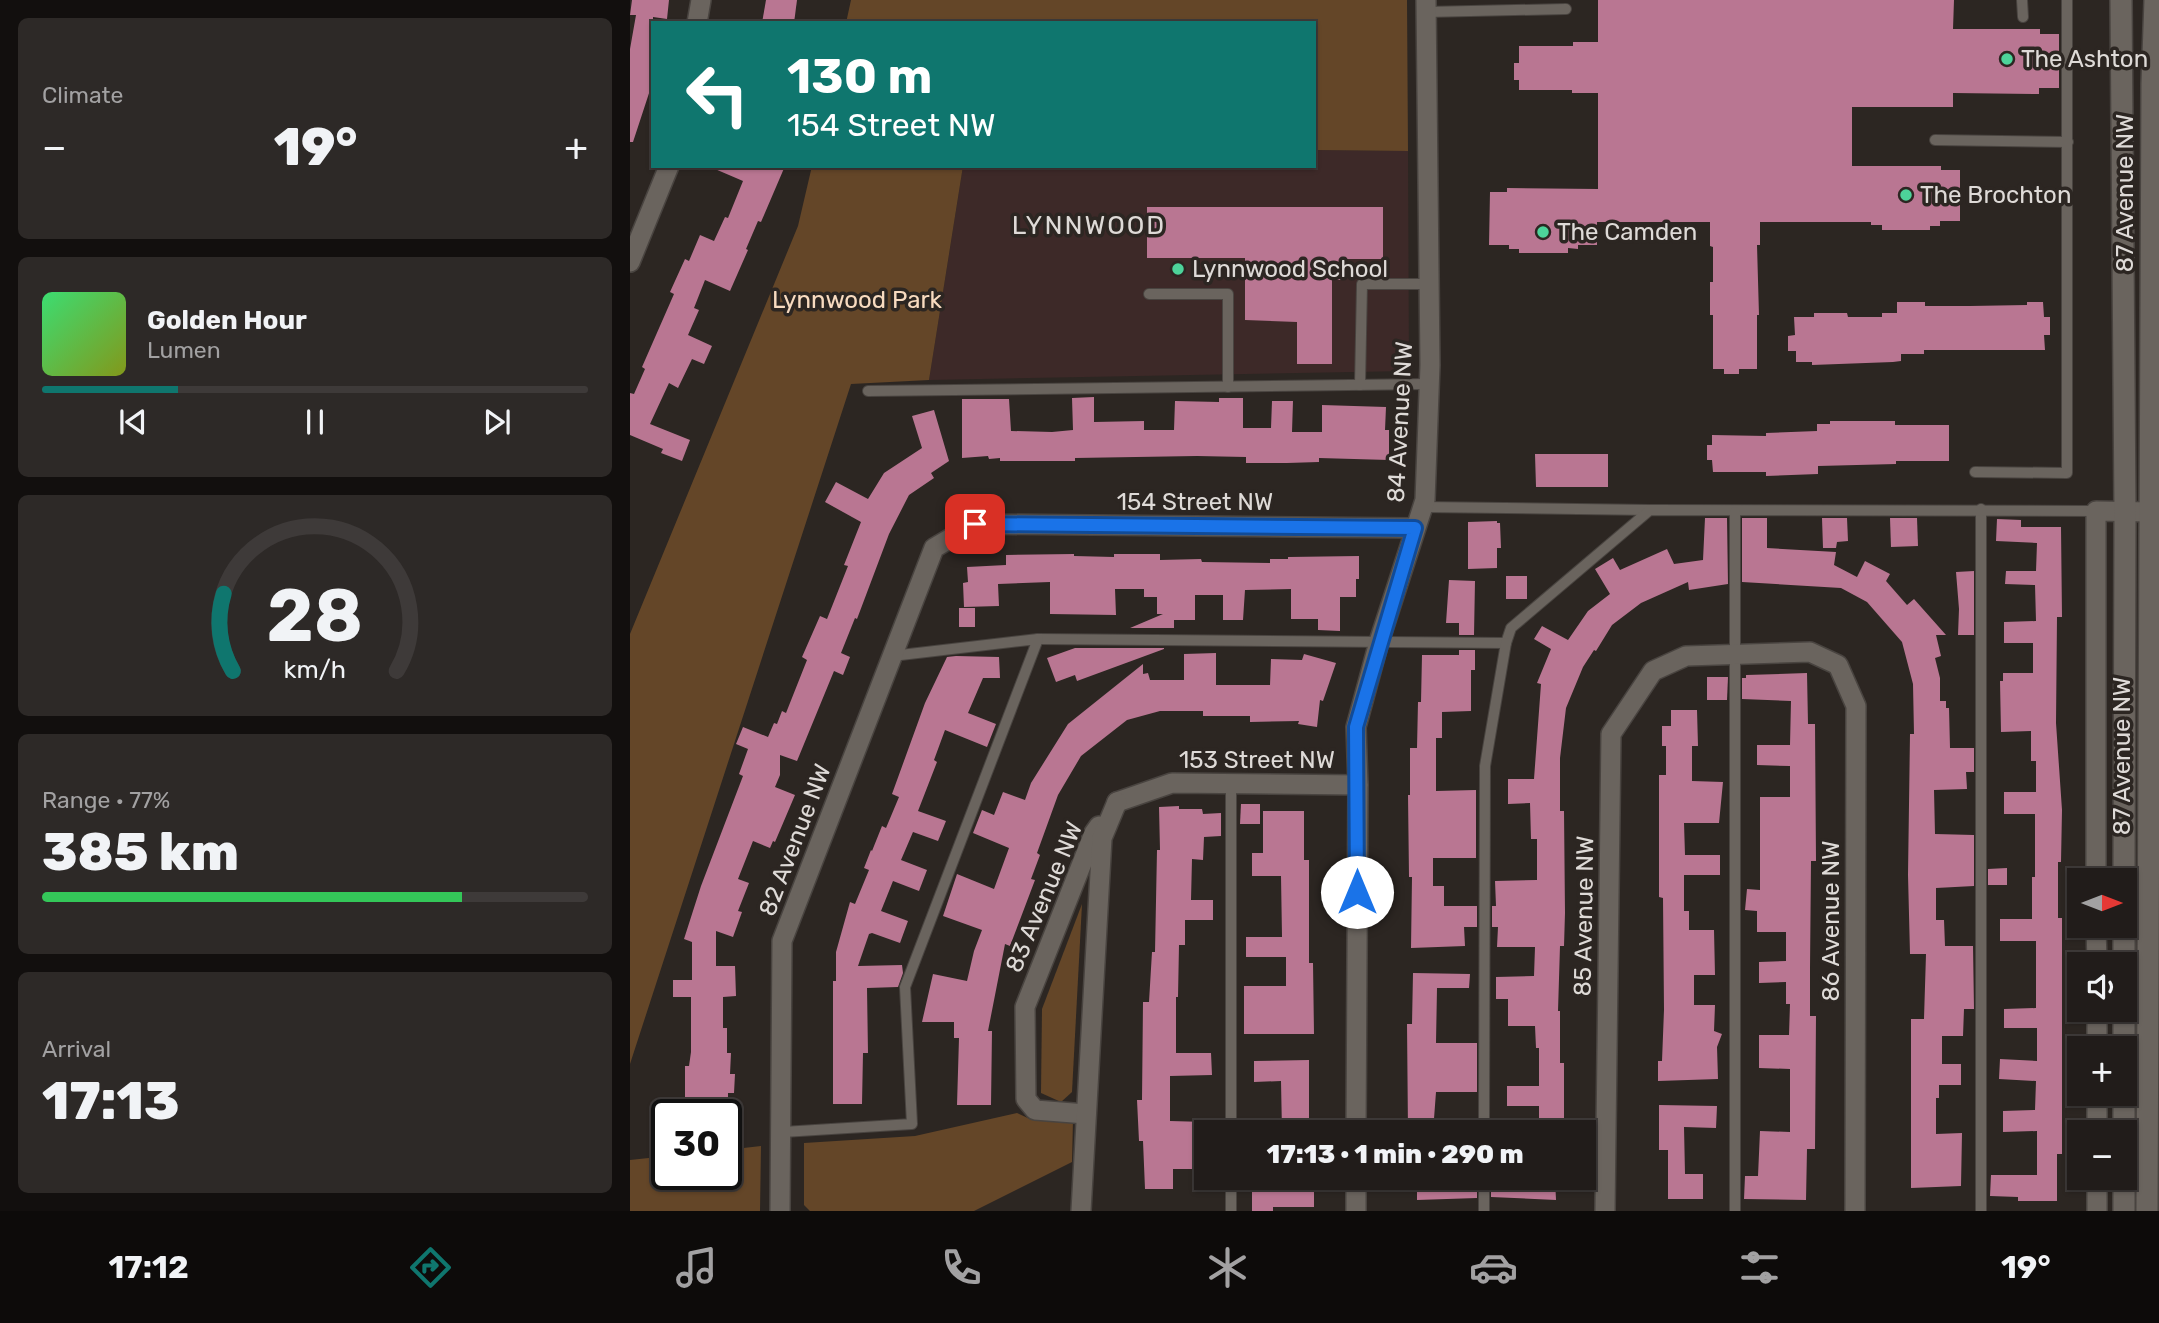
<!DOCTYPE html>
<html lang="en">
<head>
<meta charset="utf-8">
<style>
  :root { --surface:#211c1a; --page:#2d2927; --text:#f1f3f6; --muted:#a2a1a2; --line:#3e3a39; --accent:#0f766e }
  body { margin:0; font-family:Rubik,sans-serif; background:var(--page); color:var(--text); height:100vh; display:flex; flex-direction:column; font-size:26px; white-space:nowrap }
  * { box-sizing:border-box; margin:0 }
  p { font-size:23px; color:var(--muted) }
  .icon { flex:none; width:38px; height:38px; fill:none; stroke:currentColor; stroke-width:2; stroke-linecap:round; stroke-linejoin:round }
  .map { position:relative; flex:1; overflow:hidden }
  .panel { display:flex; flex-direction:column; gap:18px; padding:18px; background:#120f0e; width:630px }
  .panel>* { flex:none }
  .hud { position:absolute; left:21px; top:21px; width:665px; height:147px; border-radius:0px; box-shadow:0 2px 5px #0004,0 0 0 2px var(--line); background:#0f766e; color:#fff; overflow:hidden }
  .needle { width:46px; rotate:90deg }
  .buttons { position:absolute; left:1437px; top:868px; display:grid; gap:14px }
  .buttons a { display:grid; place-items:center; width:70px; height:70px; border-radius:0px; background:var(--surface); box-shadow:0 2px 5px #0004,0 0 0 2px var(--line); font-size:35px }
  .speed { position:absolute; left:21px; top:1099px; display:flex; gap:14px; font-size:35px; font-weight:700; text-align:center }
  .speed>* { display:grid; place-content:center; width:91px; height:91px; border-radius:50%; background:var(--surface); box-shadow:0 2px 5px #0004,0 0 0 2px var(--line); line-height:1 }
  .speed .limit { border:4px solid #111; border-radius:10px; background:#fff; color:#111 }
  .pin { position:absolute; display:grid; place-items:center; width:60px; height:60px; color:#fff; margin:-30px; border-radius:14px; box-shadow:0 4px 10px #0006 }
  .me { position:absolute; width:77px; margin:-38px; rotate:0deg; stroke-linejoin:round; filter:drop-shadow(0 0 5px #0008) }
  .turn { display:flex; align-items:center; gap:24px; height:147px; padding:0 21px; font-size:32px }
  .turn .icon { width:91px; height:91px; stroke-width:2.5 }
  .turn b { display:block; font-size:49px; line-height:60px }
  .big { font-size:52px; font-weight:800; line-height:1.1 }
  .panel .widget { flex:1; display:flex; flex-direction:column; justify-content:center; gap:10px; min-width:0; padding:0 24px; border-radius:10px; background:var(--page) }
  .panel .dial { align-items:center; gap:0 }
  .dial svg { height:182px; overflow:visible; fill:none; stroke:var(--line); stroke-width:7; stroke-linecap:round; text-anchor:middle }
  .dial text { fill:var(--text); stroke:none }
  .song { display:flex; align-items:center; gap:21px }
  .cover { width:84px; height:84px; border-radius:10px; background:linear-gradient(135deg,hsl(140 70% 55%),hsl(70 70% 35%)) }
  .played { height:7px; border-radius:4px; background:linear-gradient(90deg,var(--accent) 25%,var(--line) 25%) }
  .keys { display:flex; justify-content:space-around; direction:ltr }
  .heat { display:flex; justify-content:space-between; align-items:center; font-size:38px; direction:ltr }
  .charge { height:10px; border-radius:5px; background:linear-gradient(90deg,#34c759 77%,var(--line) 0) }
  .trip { position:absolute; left:564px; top:1120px; width:402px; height:70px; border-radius:0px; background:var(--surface); box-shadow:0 2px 5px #0004,0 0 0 2px var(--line); font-weight:800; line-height:70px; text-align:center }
  .dock { display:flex; height:112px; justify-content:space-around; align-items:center; background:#0d0b0a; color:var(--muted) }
  .dock .icon { width:49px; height:49px }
  .dock .selected { color:var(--accent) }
  .dock b { font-size:32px; color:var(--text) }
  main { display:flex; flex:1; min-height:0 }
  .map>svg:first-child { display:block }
  .education { fill:#3d2928 }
  .green { fill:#644628 }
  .building { fill:#b97692 }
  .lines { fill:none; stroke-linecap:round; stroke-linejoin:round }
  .lane-casing { stroke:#494440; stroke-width:12 }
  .street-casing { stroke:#494440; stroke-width:22 }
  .secondary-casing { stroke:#494440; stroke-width:24 }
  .lane { stroke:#6a645e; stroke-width:10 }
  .street { stroke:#6a645e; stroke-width:19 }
  .secondary { stroke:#6a645e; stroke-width:21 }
  .route-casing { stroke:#114b97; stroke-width:18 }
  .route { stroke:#1a73e8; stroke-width:12 }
  .poi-dot { fill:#4dd39a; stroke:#2c2622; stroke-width:2.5 }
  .labels { text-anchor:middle; stroke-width:7; stroke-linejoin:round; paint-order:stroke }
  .poi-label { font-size:24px; fill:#dedad7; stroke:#2c2622; text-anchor:start }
  .street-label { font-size:24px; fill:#dedad7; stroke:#2c2622 }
  .park-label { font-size:24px; fill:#f8dbc0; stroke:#2c2622 }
  .neighbourhood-label { font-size:26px; letter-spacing:2px; fill:#dedad7; stroke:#2c2622 }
</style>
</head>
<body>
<main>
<section class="panel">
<div class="widget"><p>Climate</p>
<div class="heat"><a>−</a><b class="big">19°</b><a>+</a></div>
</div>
<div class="widget">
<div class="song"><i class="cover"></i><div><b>Golden Hour</b><p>Lumen</p></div></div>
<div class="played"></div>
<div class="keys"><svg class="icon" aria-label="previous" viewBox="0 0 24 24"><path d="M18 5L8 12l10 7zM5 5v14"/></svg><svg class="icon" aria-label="pause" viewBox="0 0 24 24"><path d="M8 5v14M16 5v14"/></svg><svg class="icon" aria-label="next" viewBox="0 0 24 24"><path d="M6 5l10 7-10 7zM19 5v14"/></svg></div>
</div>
<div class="widget dial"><svg viewBox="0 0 100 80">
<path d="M14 69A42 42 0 1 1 86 69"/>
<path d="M14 69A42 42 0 0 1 10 35" stroke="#0f766e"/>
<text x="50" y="56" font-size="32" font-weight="700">28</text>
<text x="50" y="72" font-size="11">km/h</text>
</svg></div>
<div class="widget"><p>Range · 77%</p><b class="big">385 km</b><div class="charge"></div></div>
<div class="widget"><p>Arrival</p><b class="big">17:13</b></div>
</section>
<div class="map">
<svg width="1529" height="1211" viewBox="0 0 1529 1211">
  <rect width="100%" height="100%" fill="#2c2622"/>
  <polygon class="education" points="684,150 778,151 779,371 299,380 333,166 684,166"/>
  <g class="green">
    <polygon points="221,0 777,0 778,151 684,150 684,23 216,23"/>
    <polygon points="182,166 333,166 299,380 221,384 0,1064 0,634 168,226"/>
    <polygon points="452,904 442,1092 431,1102 411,1093 412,1009"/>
    <polygon points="387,1113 402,1120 443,1120 442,1162 344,1211 180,1211 174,1205 174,1143 285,1136"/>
    <polygon points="131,1146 130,1211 0,1211 0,1160 37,1156 37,1174 96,1174 96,1150"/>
  </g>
  <g class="building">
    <polygon points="2,0 39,0 37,19 23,17 23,81 3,142 0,142 0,49 6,15 0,15"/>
    <polygon points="136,0 167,0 164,23 132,23"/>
    <polygon points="968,0 1324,0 1323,29 1410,29 1410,34 1429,34 1429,88 1409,88 1409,94 1323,93 1323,107 1222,107 1222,166 1311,166 1311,170 1330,170 1330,221 1310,221 1310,226 1300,226 1300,230 1252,230 1252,225 1241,225 1241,222 1130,222 1130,245 1127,245 1129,315 1127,315 1127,369 1109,369 1109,374 1094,374 1094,369 1083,369 1083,315 1080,315 1080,282 1083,282 1083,247 1080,246 1080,222 967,222 967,245 948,245 948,249 938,248 938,253 889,253 889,249 879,249 879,245 859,245 860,192 877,192 877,188 968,189 968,93 942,93 942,90 889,90 889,80 884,80 884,63 889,63 889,46 943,46 943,42 968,42"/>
    <polygon points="78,166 155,166 131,222 128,221 116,249 118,250 100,291 75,280 64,308 69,310 58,335 82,346 74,364 62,359 48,388 39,383 20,424 60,440 52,461 31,453 33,449 0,435 0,393 4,394 15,369 12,367 44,294 40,292 55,259 59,261 70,235 84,241 95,217 98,218 113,181"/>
    <polygon points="517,207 753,207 753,259 712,259 712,280 702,280 702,364 667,364 667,322 615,320 615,258 517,258"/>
    <polygon points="1267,302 1295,302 1295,306 1340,306 1397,305 1397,302 1413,302 1414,317 1420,317 1420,335 1414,335 1415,350 1294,350 1294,354 1271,354 1271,361 1263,362 1182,365 1182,362 1166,362 1166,351 1158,351 1158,336 1165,335 1164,317 1184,317 1184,313 1217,313 1218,317 1252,317 1252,313 1267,313"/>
    <polygon points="464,397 464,422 514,421 514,430 544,430 545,401 589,402 589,398 613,398 613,428 641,428 642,401 663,401 662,432 692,432 692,405 756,407 755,430 759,430 759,460 689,458 689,462 657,463 616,463 616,457 567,456 445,458 445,461 370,461 370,458 359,459 358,456 332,458 332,399 379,399 381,431 422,432 443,430 442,398"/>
    <polygon points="304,410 319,461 301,473 304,478 279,495 259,534 227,619 225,618 211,653 220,657 213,675 204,671 167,761 150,755 150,775 145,787 165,795 145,842 143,841 140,848 123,841 108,879 119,883 108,911 112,912 103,937 86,931 86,966 105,966 106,996 93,997 93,1028 97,1028 97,1053 101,1053 100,1074 105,1074 104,1093 98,1093 98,1098 55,1098 55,1066 59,1066 61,1052 61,997 43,997 43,980 62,980 62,942 54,939 71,886 113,776 109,774 118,749 106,744 113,727 138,737 144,723 147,724 152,711 156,713 177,660 172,657 190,616 197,619 218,566 214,565 231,522 195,502 206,482 238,499 254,473 292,448 282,416"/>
    <polygon points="1200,421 1265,421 1265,425 1319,425 1319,461 1266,461 1266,464 1188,466 1188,474 1136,476 1136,472 1083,472 1082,460 1077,460 1077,445 1082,445 1082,435 1136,436 1136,433 1187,431 1187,424 1200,424"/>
    <polygon points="905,454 978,454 978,487 906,487"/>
    <polygon points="1075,518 1097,518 1098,584 1059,590 1058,582 1011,603 982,625 966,651 964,650 953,667 936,708 930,758 930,811 934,811 935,913 934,946 930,946 928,1011 930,1011 930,1063 934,1063 934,1132 909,1132 909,1106 877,1106 877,1086 909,1086 909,1048 906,1048 905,1026 878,1026 878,999 866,999 866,977 904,976 905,947 867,947 868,927 862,927 862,906 866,906 865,881 907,880 907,839 901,839 900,803 878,804 878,779 904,779 911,684 907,683 921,649 904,639 912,626 938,640 958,611 980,594 965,569 983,558 990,570 1037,549 1044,564 1073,560"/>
    <polygon points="1112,518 1137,518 1137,548 1206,552 1204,565 1227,577 1235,561 1260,574 1256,581 1277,605 1284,599 1316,635 1306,635 1311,656 1305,658 1310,678 1310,701 1316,701 1316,708 1319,708 1320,748 1344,748 1344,772 1336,772 1337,789 1304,790 1305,834 1344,835 1344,886 1306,888 1306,920 1314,920 1315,946 1343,946 1344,1009 1334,1009 1333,1036 1312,1036 1312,1064 1331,1064 1331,1085 1309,1085 1309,1098 1306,1098 1306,1134 1332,1133 1331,1186 1281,1188 1281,1019 1294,1019 1296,954 1280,954 1278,875 1280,734 1284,734 1283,684 1272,642 1237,602 1211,588 1112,582"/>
    <polygon points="1192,518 1217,518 1218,541 1207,542 1206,548 1193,548"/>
    <polygon points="1260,518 1287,518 1288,546 1261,547"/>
    <polygon points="1367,519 1391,520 1391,527 1431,527 1432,617 1427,617 1426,723 1432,810 1431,862 1428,862 1428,918 1432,918 1432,1154 1427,1154 1427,1201 1388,1201 1388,1197 1360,1196 1361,1175 1407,1175 1407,1131 1373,1132 1373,1111 1405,1110 1406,1081 1369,1079 1370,1059 1407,1061 1407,1028 1374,1028 1374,1009 1406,1008 1406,941 1370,941 1370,919 1402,919 1402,877 1405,877 1405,814 1374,814 1374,792 1406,792 1406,761 1401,761 1401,731 1371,732 1370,681 1373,681 1373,673 1403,673 1403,643 1374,643 1374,622 1406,621 1405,585 1375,584 1376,571 1406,571 1407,543 1366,541"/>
    <polygon points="867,521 867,523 870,523 871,548 867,548 867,568 838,569 838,522"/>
    <polygon points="444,554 444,556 484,557 484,554 530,554 530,560 571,559 572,562 640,563 640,559 658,559 658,557 729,556 729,579 726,579 726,597 710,597 710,631 688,630 688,619 661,619 661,589 615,590 613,620 593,620 593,595 565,595 565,620 544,620 544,628 500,628 533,614 527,614 527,597 514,597 514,589 485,589 486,615 420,614 420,582 368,584 369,606 334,607 333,583 338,582 337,567 376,565 376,555"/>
    <polygon points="1344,571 1344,635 1328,635 1329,609 1326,572"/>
    <rect x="876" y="576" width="21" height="23"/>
    <polygon points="819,580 845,581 844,635 829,635 829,623 816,623"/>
    <rect x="329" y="608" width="16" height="19"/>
    <polygon points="445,648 534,648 534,649 447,681 445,675 426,682 417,658"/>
    <polygon points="829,650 845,650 845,670 841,670 841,711 812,712 812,738 806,738 806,791 846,790 846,858 803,858 803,886 814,886 814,906 847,906 847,927 834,927 835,946 781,948 782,877 779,877 778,795 780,795 780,748 787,748 788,702 791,702 792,655 829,655"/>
    <polygon points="586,653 586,685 640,685 641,659 672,660 674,654 706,663 693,701 690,700 687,727 668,724 669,721 620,722 620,716 573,716 573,711 530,711 497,720 451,756 428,795 407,853 410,855 401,879 405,880 380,946 375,944 358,1031 362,1031 361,1105 327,1105 329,1038 324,1038 324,1022 292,1022 303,974 337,981 344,951 352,930 313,916 327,874 364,889 379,848 343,833 352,810 364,815 373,792 395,800 401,783 438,724 513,664 513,674 518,673 520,680 554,680 554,654"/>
    <polygon points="326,656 369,657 370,678 353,678 338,713 366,724 357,747 315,730 304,760 307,762 288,811 316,821 308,841 283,832 271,860 297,870 289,891 263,881 251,911 278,921 270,943 242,933 239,934 228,966 272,965 273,973 268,987 237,988 238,1053 233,1053 232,1104 203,1104 203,981 206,981 206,952 220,902 225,904 239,870 234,868 241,850 242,851 252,826 256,828 269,797 262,794 295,703 317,657"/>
    <polygon points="1177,673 1178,724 1185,724 1186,861 1181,861 1180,968 1180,1016 1186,1016 1185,1149 1177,1149 1176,1200 1114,1199 1115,1176 1128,1176 1130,1131 1160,1132 1160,1069 1129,1068 1129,1035 1159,1035 1160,1004 1156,1004 1156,982 1129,983 1129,962 1156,961 1156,932 1127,932 1127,911 1115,910 1117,889 1130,890 1130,797 1160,797 1160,766 1127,765 1127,745 1160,745 1161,701 1112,699 1112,678 1116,678 1116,675"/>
    <polygon points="1077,677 1098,677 1097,700 1077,700"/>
    <polygon points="1041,710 1067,710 1068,746 1062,746 1062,781 1093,782 1089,823 1054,823 1055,855 1090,855 1090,875 1054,875 1054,911 1059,911 1059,930 1084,930 1085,975 1064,975 1064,1005 1085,1005 1084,1031 1092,1034 1087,1047 1088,1079 1028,1081 1028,1061 1032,1061 1034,1010 1033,898 1029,897 1029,775 1036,775 1036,746 1032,746 1032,726 1041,726"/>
    <polygon points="611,804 630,804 630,824 610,824"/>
    <polygon points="549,806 549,809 572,809 573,814 591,813 591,836 574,837 573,860 562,859 561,900 583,900 583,920 555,920 555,945 549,945 548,997 546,997 546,1053 581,1053 582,1075 540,1076 540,1121 576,1122 576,1169 543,1169 543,1189 515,1189 513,1141 509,1141 507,1100 512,1100 513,1002 519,1002 522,952 525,952 527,850 530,850 529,807"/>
    <polygon points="633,811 674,811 674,860 679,860 679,963 683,963 684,1034 614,1034 614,986 656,986 656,957 616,957 616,937 652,937 651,876 622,876 622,853 633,853"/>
    <polygon points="1377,868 1377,885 1358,885 1358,869"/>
    <polygon points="783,973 840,974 839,988 807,988 806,1043 847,1043 847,1092 806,1092 803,1132 778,1132 777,1024 782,1024"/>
    <polygon points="679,1060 679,1132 652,1132 651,1081 624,1082 624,1061"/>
    <polygon points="1029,1105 1087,1106 1086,1128 1054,1127 1055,1174 1073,1174 1073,1199 1038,1199 1038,1150 1029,1150"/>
    <polygon points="655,1178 684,1178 684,1207 643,1207 643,1211 622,1211 622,1188 655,1188"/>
    <polygon points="787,1178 847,1178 847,1198 787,1200"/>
    <polygon points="861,1178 925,1178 926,1200 861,1197"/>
  </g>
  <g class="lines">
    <g class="lane-casing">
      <g id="lane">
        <polyline points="1392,0 1393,17"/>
        <polyline points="796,12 936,9"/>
        <polyline points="1305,140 1438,142"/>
        <polyline points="519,294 598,294 598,387"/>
        <polyline points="730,385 732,284 799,284"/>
        <polyline points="238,391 799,384"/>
        <polyline points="1345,472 1437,473 1437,0"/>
        <polyline points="792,507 1020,510"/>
        <polyline points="1351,509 1351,1211"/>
        <polyline points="408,639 876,643 881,628 1020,510 1466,511"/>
        <polyline points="601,784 601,1132"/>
        <polyline points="153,1132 282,1124 275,987 408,639 262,656"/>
        <polyline points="854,1132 855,766 876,643"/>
        <polyline points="601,1178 601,1211"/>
        <polyline points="854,1211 854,1178"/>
        <polyline points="1105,1211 1105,512"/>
      </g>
    </g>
    <g class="street-casing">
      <g id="street">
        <polyline points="67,23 71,0"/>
        <polyline points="0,262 39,166"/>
        <polyline points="487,802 542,783 728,785"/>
        <polyline points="1466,880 1466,511 1520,512"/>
        <polyline points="1466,926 1467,964"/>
        <polyline points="1467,1010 1467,1048"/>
        <polyline points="1467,1094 1467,1132"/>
        <polyline points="456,1114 405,1110 396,1099 395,1007 464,833 469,826"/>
        <polyline points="726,1132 728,785 726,727 749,642 795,500 800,365 796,0"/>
        <polyline points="1467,1178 1467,1211"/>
        <polyline points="150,1211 152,941 304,548 345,524 785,528"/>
        <polyline points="451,1211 472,838 487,802"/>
        <polyline points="726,1211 726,1178"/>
        <polyline points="975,1211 981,734 1023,671 1056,656 1180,652 1208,665 1226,706 1225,1211"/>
      </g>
    </g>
    <g class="secondary-casing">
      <g id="secondary">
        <polyline points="1491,0 1495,511 1494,880"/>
        <polyline points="1494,964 1494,926"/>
        <polyline points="1494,1048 1494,1010"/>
        <polyline points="1494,1132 1494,1094"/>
        <polyline points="1494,1211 1494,1178"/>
        <polyline points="1517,1211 1522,84 1525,0"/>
      </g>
    </g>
    <use href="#lane" class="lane"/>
    <use href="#street" class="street"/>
    <use href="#secondary" class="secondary"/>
  </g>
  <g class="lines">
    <g class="route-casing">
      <polyline id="route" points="345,524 785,528 726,727 727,892"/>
    </g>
    <use href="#route" class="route"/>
  </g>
  <g class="poi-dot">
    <circle cx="1377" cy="59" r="7"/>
    <circle cx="1276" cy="195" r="7"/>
    <circle cx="913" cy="232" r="7"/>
    <circle cx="548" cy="269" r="7"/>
  </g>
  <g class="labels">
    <g class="poi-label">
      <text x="1391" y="67">The Ashton</text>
      <text x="1290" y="203">The Brochton</text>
      <text x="927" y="240">The Camden</text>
      <text x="562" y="277">Lynnwood School</text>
    </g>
    <g class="street-label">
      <text transform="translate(1495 193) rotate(-90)" y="8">87 Avenue NW</text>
      <text transform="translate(770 422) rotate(-87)" y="8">84 Avenue NW</text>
      <text x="565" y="510">154 Street NW</text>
      <text transform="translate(1492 756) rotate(-90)" y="8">87 Avenue NW</text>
      <text x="627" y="768">153 Street NW</text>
      <text transform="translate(165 840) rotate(-69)" y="8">82 Avenue NW</text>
      <text transform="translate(414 897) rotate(-67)" y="8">83 Avenue NW</text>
      <text transform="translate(954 916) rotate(-89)" y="8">85 Avenue NW</text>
      <text transform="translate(1201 921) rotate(-90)" y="8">86 Avenue NW</text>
    </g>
    <g class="park-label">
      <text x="227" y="308">Lynnwood Park</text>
    </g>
    <g class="neighbourhood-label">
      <text x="459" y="234">LYNNWOOD</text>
    </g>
  </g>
</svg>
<div class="buttons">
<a><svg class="needle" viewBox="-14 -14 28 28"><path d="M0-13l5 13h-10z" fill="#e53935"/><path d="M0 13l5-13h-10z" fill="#a2a1a2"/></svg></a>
<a><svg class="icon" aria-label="sound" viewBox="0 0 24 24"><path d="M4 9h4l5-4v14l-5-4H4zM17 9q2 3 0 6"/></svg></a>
<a>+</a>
<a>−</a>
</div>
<div class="speed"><div class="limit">30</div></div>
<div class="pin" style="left:345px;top:524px;background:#d93025"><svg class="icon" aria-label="arrive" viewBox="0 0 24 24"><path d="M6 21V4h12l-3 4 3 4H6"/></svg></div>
<svg class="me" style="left:727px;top:892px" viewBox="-20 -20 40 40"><circle r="19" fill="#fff"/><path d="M0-13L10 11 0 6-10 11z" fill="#1a73e8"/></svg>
<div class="trip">17:13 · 1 min · 290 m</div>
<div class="hud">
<div class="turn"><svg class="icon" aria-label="left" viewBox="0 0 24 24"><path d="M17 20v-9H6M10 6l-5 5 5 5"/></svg><div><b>130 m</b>154 Street NW</div></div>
</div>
</div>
</main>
<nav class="dock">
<b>17:12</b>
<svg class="icon selected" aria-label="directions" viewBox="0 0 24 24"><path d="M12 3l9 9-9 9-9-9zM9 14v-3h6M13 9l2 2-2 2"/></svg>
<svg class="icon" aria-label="music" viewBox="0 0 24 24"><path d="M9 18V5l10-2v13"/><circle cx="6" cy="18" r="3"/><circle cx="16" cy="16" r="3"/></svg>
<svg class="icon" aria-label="phone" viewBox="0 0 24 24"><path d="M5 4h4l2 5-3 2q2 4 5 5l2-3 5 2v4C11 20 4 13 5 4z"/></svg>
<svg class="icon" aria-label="climate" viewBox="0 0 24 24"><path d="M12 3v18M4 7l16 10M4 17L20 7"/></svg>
<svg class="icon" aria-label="car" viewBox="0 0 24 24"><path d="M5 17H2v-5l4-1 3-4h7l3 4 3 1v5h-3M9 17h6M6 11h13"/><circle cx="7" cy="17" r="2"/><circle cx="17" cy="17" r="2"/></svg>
<svg class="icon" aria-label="filters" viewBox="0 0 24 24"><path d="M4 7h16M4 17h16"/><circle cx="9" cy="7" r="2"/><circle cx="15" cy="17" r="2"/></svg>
<b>19°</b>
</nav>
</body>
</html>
